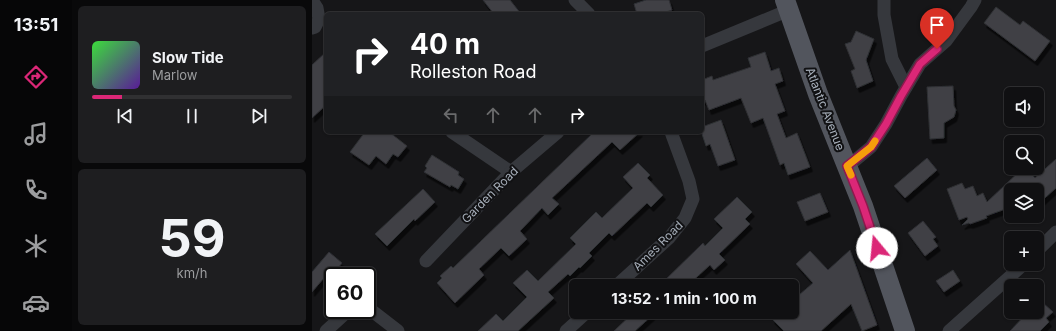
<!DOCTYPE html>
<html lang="en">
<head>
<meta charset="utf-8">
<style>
  :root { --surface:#101012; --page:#1e1e20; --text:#f1f3f6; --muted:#9c9d9f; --line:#303032; --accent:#db2777 }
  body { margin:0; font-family:Inter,sans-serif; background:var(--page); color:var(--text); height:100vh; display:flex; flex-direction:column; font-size:15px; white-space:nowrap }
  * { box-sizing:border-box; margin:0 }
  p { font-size:13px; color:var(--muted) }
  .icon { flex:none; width:22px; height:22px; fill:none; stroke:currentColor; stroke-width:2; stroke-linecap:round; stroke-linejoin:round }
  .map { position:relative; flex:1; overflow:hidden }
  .panel { display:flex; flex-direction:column; gap:6px; padding:6px; background:#09090a; width:240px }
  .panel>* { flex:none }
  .guide { position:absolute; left:12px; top:12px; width:380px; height:122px; border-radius:6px; box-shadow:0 1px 3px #0004,0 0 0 1px var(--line); background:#202124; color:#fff; overflow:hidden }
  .buttons { position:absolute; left:692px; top:87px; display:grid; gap:8px }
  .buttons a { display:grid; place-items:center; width:40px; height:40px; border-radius:6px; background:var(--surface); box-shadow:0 1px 3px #0004,0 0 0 1px var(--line); font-size:20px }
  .speed { position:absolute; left:12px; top:267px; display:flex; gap:8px; font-size:20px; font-weight:700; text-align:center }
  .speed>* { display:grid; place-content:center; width:52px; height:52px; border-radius:50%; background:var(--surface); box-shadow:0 1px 3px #0004,0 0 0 1px var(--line); line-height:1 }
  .speed .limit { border:2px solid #111; border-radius:6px; background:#fff; color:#111 }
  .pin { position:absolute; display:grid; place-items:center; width:34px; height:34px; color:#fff; margin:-41px -17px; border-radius:50% 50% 50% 0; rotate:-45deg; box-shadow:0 0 4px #0007 }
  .pin .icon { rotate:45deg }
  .me { position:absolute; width:44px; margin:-22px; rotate:343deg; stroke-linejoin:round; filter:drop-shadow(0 0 3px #0008) }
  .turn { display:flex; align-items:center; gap:14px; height:84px; padding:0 20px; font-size:18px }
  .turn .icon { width:52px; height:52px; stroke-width:2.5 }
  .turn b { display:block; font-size:28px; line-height:34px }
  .lanes { display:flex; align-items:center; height:38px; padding:0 20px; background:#0003; justify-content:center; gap:20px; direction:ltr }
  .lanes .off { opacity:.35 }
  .panel .widget { flex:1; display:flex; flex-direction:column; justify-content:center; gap:6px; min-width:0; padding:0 14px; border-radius:6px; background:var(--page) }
  .panel .dial { align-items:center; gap:0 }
  .dial b { font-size:52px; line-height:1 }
  .song { display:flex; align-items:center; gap:12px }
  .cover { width:48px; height:48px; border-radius:6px; background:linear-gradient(135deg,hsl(120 70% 55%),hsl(270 70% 35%)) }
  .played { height:4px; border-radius:2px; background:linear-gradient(90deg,var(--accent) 15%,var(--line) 15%) }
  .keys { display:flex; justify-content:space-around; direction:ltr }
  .trip { position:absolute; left:257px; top:279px; width:230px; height:40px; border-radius:6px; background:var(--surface); box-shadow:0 1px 3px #0004,0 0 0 1px var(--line); font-weight:700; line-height:40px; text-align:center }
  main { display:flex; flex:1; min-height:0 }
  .menu { display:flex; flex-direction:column; width:72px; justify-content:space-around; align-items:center; background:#060607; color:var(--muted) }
  .menu .icon { width:28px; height:28px }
  .menu .selected { color:var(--accent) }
  .menu b { font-size:18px; color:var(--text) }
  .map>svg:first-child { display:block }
  .building { fill:#404145; stroke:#2f3034; filter:url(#shadow) }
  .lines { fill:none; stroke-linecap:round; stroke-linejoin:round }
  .street { stroke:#36383d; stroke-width:13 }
  .primary { stroke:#52555d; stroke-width:20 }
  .route-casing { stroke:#8e194d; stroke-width:10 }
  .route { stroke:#db2777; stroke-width:7 }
  .slow { stroke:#f59e0b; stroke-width:7 }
  .labels { text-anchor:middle; stroke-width:4; stroke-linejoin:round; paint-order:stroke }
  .street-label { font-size:12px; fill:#a6aeb9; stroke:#111113 }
</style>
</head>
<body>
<main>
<nav class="menu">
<b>13:51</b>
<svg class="icon selected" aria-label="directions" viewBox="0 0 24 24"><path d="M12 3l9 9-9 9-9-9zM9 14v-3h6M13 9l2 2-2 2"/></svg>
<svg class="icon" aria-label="music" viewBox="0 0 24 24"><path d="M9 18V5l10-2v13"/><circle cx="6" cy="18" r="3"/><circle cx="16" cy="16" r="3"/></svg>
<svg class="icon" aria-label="phone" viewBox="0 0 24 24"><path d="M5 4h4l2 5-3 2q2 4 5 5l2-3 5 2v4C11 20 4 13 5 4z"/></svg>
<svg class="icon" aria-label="climate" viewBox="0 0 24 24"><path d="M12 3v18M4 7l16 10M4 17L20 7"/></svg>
<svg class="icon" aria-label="car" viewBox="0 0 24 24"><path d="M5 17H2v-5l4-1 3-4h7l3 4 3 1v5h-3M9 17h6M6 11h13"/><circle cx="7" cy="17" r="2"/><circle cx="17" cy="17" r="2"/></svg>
</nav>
<section class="panel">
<div class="widget">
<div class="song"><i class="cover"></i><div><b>Slow Tide</b><p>Marlow</p></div></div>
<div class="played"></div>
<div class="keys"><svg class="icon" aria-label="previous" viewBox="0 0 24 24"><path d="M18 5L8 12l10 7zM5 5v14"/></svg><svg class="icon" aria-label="pause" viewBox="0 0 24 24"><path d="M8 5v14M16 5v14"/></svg><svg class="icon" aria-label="next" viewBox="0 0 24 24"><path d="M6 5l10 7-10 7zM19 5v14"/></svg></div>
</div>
<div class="widget dial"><b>59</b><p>km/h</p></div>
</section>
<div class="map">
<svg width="744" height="331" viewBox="0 0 744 331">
  <defs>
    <filter id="shadow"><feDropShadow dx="2.5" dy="4.5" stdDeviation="0" flood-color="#0009"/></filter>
  </defs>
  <rect width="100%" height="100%" fill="#161618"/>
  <g class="building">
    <polygon points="171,0 198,0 209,14 182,14"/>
    <polygon points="334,0 357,0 360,10 347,14 325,14 322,4"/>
    <polygon points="684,7 708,25 711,21 738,41 723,61 672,23"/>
    <polygon points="544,31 562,39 554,60 561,81 545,88 539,71 543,69 533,44 539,42"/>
    <polygon points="14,52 14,105 0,118 0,65"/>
    <polygon points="453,52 459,71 467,68 471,81 463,84 473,111 465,114 474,138 485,133 498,167 476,175 472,163 468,165 451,118 439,123 429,98 397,110 393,100 390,101 390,80 400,76 401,80 439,67 436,58"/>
    <polygon points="641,86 642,106 644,110 642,117 632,123 632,138 618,139 615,87"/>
    <polygon points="409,120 423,160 406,166 398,144 394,146 390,134 390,127"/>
    <polygon points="53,132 77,132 95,146 86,157 81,154 74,164 64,156 57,165 38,152"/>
    <polygon points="282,132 328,132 308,150 300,142 240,198 247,204 236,215 230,208 208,231 215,239 197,256 189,248 167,269 172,275 143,303 125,283 130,278 128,276 139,266 141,268"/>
    <polygon points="120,155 147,172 146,175 152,179 146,189 139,185 138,187 112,172 115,168 113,166"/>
    <polygon points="615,158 625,170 593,198 582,186"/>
    <polygon points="744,159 744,188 725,205 725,190 699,190 699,207 674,216 675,218 658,224 657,223 650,225 656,219 655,217 647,220 635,189 650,183 653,189 661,186 665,196 671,193 675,202 711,168 714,168 723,178"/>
    <polygon points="326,163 338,175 335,178 351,195 339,207 335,203 300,236 297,233 277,253 280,256 268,268 267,267 258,276 256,274 236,292 242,298 206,331 166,331 184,314 191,321 215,297 201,283 215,270 226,281 264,244 258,238 284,212 290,218 321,188 311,177"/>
    <polygon points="111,189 123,202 103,221 102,219 75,246 63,234"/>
    <polygon points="508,193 516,212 493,221 485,202"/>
    <polygon points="425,197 440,212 433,219 438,224 407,254 413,260 402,270 398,265 375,286 347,286 391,243 393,246 411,228 402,219"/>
    <polygon points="611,221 624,237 621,239 626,246 613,256 596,233"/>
    <polygon points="538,250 565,325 550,331 539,304 509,331 472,331 460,319 468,312 480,312 480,301 501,283 484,264 498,251 516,270"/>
    <polygon points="17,252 30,263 20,275 17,272 0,292 0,272"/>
    <polygon points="641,270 648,281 632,292 624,281"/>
    <polygon points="730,302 741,312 734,318 737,322 728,331 698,331 716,312 725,312 725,307"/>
    <polygon points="322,312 344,312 323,331 302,331"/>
  </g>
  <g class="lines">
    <g class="street">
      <polyline points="263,0 277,14"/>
      <polyline points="572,0 572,15 580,59 594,87"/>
      <polyline points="0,28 3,27 7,19 5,8 0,0"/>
      <polyline points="390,46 477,10"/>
      <polyline points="140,132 199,172"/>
      <polyline points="535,167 559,147 574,124 589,96 608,64 634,41 659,7 663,0"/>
      <polyline points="725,251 744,232"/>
      <polyline points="114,261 199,172 246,132"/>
      <polyline points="304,286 357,238 373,218 381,199 377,181 359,132"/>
      <polyline points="55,307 86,331"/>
      <polyline points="14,331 37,310"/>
      <polyline points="254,331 275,312"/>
      <polyline points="637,331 712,264"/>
    </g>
    <polyline class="primary" points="473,0 506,94 551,206 593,331"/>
  </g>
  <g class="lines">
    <g class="route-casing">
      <polyline id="route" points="565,248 551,206 535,166 559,147 574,124 589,96 608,64 625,49"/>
    </g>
    <use href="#route" class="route"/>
    <polyline class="slow" points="539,175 535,166 559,147 563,141"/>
  </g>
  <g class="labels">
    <g class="street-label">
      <text transform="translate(513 109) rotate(69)" y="4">Atlantic Avenue</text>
      <text transform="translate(178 195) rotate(-45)" y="4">Garden Road</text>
      <text transform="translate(346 246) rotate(-45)" y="4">Ames Road</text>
    </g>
  </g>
</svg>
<div class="buttons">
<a><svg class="icon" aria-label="sound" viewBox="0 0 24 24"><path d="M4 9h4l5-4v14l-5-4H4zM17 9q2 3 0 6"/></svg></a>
<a><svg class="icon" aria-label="search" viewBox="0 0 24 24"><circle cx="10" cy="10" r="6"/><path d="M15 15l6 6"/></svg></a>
<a><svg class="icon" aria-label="layers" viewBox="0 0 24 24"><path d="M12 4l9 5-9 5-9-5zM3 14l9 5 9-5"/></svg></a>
<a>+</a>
<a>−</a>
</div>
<div class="speed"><div class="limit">60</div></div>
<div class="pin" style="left:625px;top:49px;background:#d93025"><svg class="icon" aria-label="arrive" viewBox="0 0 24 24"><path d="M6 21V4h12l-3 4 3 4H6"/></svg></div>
<svg class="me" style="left:565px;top:248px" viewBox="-20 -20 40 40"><circle r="19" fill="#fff"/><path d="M0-13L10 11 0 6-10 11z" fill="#db2777"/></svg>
<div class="trip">13:52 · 1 min · 100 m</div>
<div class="guide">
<div class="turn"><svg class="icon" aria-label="right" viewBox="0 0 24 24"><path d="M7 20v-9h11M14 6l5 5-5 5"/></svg><div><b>40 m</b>Rolleston Road</div></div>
<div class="lanes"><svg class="icon off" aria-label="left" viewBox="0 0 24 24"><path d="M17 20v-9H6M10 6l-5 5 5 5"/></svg><svg class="icon off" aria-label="ahead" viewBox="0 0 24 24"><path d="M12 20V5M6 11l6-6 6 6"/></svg><svg class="icon off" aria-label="ahead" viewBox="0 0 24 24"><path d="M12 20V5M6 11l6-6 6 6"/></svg><svg class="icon" aria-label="right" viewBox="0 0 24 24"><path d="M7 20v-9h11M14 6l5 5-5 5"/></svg></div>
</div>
</div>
</main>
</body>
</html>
